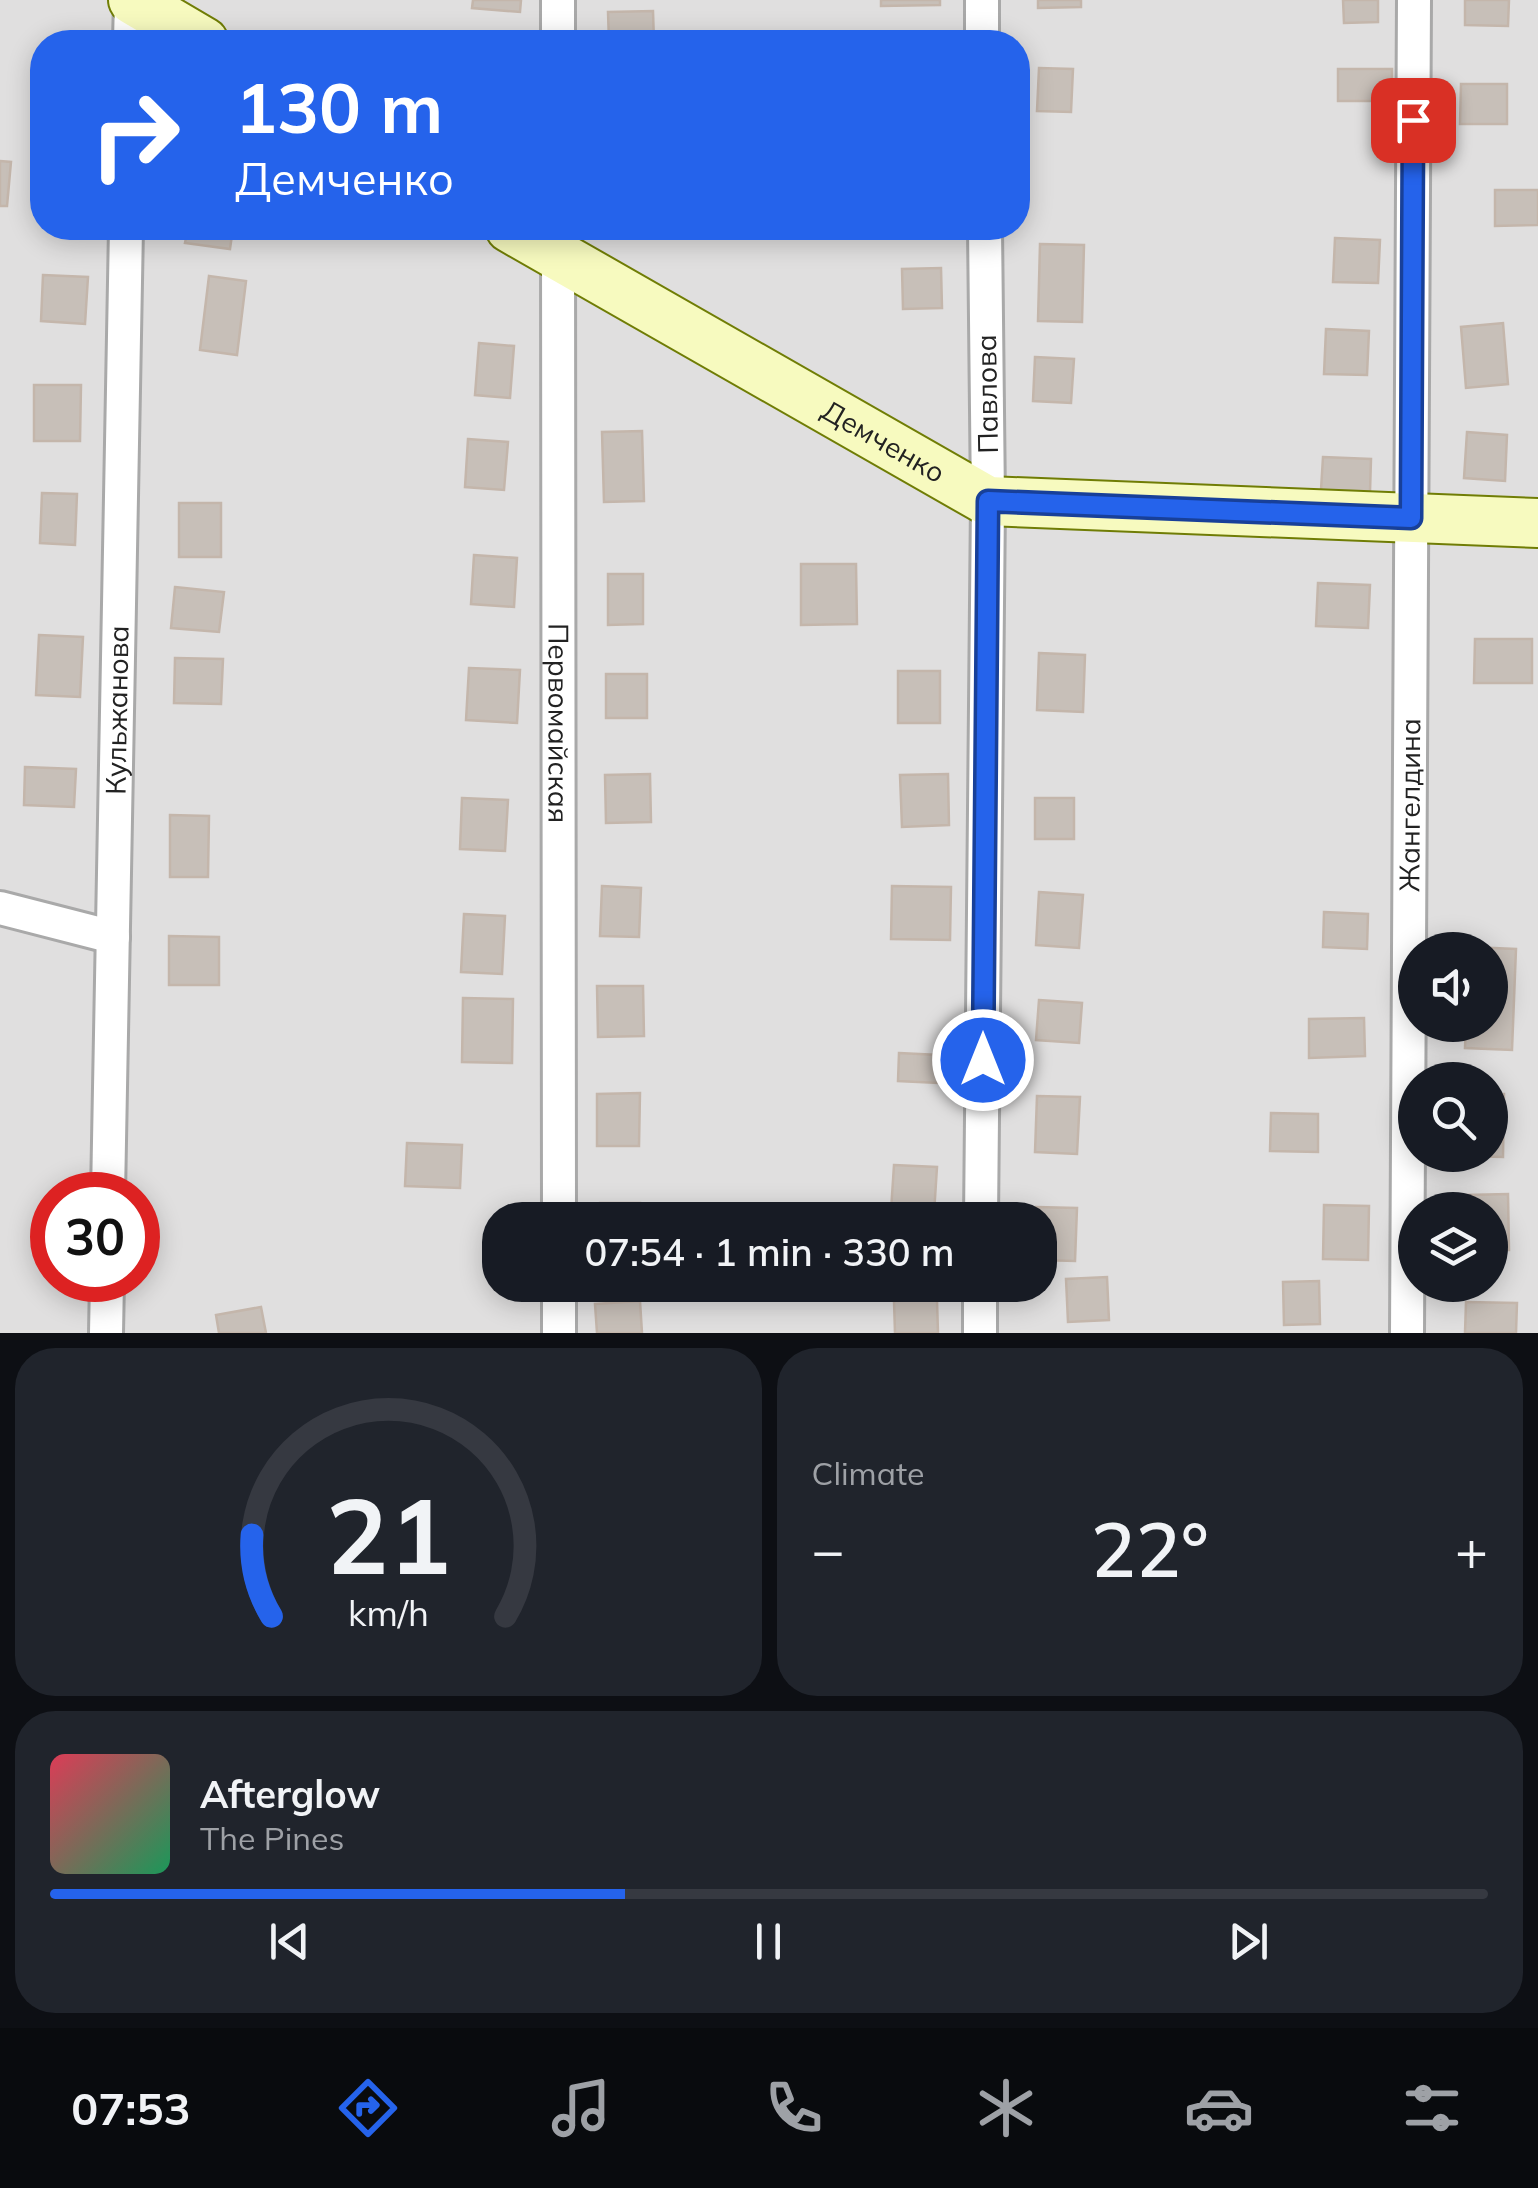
<!DOCTYPE html>
<html lang="en">
<head>
<meta charset="utf-8">
<style>
  :root { --surface:#171b24; --page:#20242c; --text:#f1f3f6; --muted:#9ea1a6; --line:#363941; --accent:#2563eb }
  body { margin:0; font-family:Mulish,sans-serif; background:var(--page); color:var(--text); height:100vh; display:flex; flex-direction:column; font-size:38px; white-space:nowrap }
  * { box-sizing:border-box; margin:0 }
  p { font-size:32px; color:var(--muted) }
  .icon { flex:none; width:55px; height:55px; fill:none; stroke:currentColor; stroke-width:2; stroke-linecap:round; stroke-linejoin:round }
  .map { position:relative; height:1333px; overflow:hidden }
  .side { display:flex; flex-direction:column; gap:15px; padding:15px; background:#0d0f14; flex:1 }
  .side>* { flex:none }
  .hud { position:absolute; left:30px; top:30px; width:1000px; height:210px; border-radius:40px; box-shadow:0 5px 25px #0003; background:#2563eb; color:#fff; overflow:hidden }
  .buttons { position:absolute; left:1398px; top:932px; display:grid; gap:20px }
  .buttons a { display:grid; place-items:center; width:110px; height:110px; border-radius:50%; background:var(--surface); box-shadow:0 5px 25px #0003; font-size:50px }
  .speed { position:absolute; left:30px; top:1172px; display:flex; gap:20px; font-size:50px; font-weight:700; text-align:center }
  .speed>* { display:grid; place-content:center; width:130px; height:130px; border-radius:50%; background:var(--surface); box-shadow:0 5px 25px #0003; line-height:1 }
  .speed .limit { border:15px solid #d22; background:#fff; color:#111 }
  .pin { position:absolute; display:grid; place-items:center; width:85px; height:85px; color:#fff; margin:-42px; border-radius:20px; box-shadow:0 5px 15px #0006 }
  .me { position:absolute; width:110px; margin:-55px; rotate:0deg; stroke-linejoin:round; filter:drop-shadow(0 0 8px #0008) }
  .turn { display:flex; align-items:center; gap:35px; height:210px; padding:0 40px; font-size:45px }
  .turn .icon { width:130px; height:130px; stroke-width:2.5 }
  .turn b { display:block; font-size:70px; line-height:85px }
  .big { font-size:75px; font-weight:600; line-height:1.1 }
  .side .card { flex:1; display:flex; flex-direction:column; justify-content:center; gap:15px; min-width:0; padding:0 35px; border-radius:40px; background:var(--page) }
  .side .dial { align-items:center; gap:0 }
  .dial svg { height:260px; overflow:visible; fill:none; stroke:var(--line); stroke-width:7; stroke-linecap:round; text-anchor:middle }
  .dial text { fill:var(--text); stroke:none }
  .song { display:flex; align-items:center; gap:30px }
  .cover { width:120px; height:120px; border-radius:15px; background:linear-gradient(135deg,hsl(350 70% 55%),hsl(150 70% 35%)) }
  .played { height:10px; border-radius:5px; background:linear-gradient(90deg,var(--accent) 40%,var(--line) 40%) }
  .keys { display:flex; justify-content:space-around; direction:ltr }
  .heat { display:flex; justify-content:space-between; align-items:center; font-size:55px; direction:ltr }
  .side .tiles { flex:1; display:grid; gap:15px; grid-template-columns:1fr 1fr }
  .card:last-child { grid-column:span 2 }
  .trip { position:absolute; left:482px; top:1202px; width:575px; height:100px; border-radius:40px; background:var(--surface); box-shadow:0 5px 25px #0003; font-weight:600; line-height:100px; text-align:center }
  .tab-bar { display:flex; height:160px; justify-content:space-around; align-items:center; background:#090b0e; color:var(--muted) }
  .tab-bar .icon { width:70px; height:70px }
  .tab-bar .selected { color:var(--accent) }
  .tab-bar b { font-size:45px; color:var(--text) }
  .map>svg:first-child { display:block }
  .residential { fill:#e0dfdf; fill-rule:evenodd }
  .building { fill:#c7bfb8; stroke:#c4b6ab; stroke-width:2.5 }
  .lines { fill:none; stroke-linecap:round; stroke-linejoin:round }
  .street-casing { stroke:#a9a9a9; stroke-width:38 }
  .secondary-casing { stroke:#707d05; stroke-width:52 }
  .street { stroke:#fff; stroke-width:32 }
  .secondary { stroke:#f7fabf; stroke-width:48 }
  .route-casing { stroke:#184099; stroke-width:25 }
  .route { stroke:#2563eb; stroke-width:18 }
  .labels { text-anchor:middle; stroke-width:10; stroke-linejoin:round; paint-order:stroke }
  .street-label { font-size:28px; fill:#222; stroke:#fff }
</style>
</head>
<body>
<div class="map">
<svg width="1538" height="1333" viewBox="0 0 1538 1333">
  <rect width="100%" height="100%" fill="#f2efe9"/>
  <path class="residential" d="M0,0H1538V1333H0ZM42,42H1018V228H42ZM1415,950H1490V1025H1415ZM1415,1080H1490V1155H1415ZM52,1195H138V1280H52ZM1415,1210H1490V1285H1415ZM500,1220H1040V1285H500Z"/>
  <g class="building">
    <polygon points="473,0 521,0 520,12 472,8"/>
    <polygon points="881,0 940,0 940,5 881,6"/>
    <polygon points="1038,0 1081,0 1081,7 1038,8"/>
    <polygon points="1343,0 1378,0 1378,22 1344,23"/>
    <polygon points="1465,0 1509,0 1508,26 1465,25"/>
    <polygon points="653,11 654,42 609,42 608,12"/>
    <polygon points="1039,68 1073,69 1071,112 1037,111"/>
    <rect x="1338" y="69" width="54" height="32"/>
    <polygon points="1461,84 1507,84 1507,124 1460,124"/>
    <polygon points="0,161 11,162 7,206 0,206"/>
    <polygon points="1495,190 1538,190 1538,225 1495,226"/>
    <polygon points="188,228 233,228 230,249 185,243"/>
    <polygon points="1335,238 1380,240 1378,283 1333,282"/>
    <polygon points="1040,244 1084,245 1082,322 1038,321"/>
    <polygon points="941,268 942,308 903,309 902,269"/>
    <polygon points="43,275 88,277 85,324 41,321"/>
    <polygon points="209,276 246,281 237,355 200,350"/>
    <polygon points="1503,323 1508,384 1466,388 1461,327"/>
    <polygon points="1326,329 1369,331 1367,375 1324,374"/>
    <polygon points="479,343 514,346 510,398 475,395"/>
    <polygon points="1035,357 1074,359 1071,403 1033,401"/>
    <polygon points="34,385 81,385 80,441 34,441"/>
    <polygon points="642,431 644,501 604,502 602,432"/>
    <polygon points="1467,432 1507,435 1505,481 1464,478"/>
    <polygon points="468,439 508,442 504,490 465,487"/>
    <polygon points="1323,457 1371,459 1370,492 1321,490"/>
    <polygon points="42,493 77,494 75,545 40,543"/>
    <rect x="179" y="503" width="42" height="54"/>
    <polygon points="474,555 517,558 514,607 471,604"/>
    <polygon points="801,564 856,564 857,624 801,625"/>
    <polygon points="608,574 643,574 643,624 608,625"/>
    <polygon points="1318,583 1370,585 1368,628 1316,626"/>
    <polygon points="175,587 224,592 219,632 171,628"/>
    <polygon points="39,635 83,637 80,697 36,695"/>
    <polygon points="1475,639 1532,639 1532,683 1474,683"/>
    <polygon points="1039,653 1085,655 1083,712 1037,710"/>
    <polygon points="175,658 223,659 221,704 174,703"/>
    <polygon points="469,668 520,670 517,723 466,720"/>
    <rect x="898" y="671" width="42" height="52"/>
    <rect x="606" y="674" width="41" height="44"/>
    <polygon points="25,767 76,769 74,807 24,805"/>
    <polygon points="650,774 651,822 606,823 605,775"/>
    <polygon points="948,774 949,825 902,827 900,775"/>
    <polygon points="462,798 508,800 505,851 460,849"/>
    <rect x="1035" y="798" width="39" height="41"/>
    <polygon points="170,815 209,816 208,877 170,877"/>
    <polygon points="602,886 641,888 639,937 600,936"/>
    <polygon points="892,886 951,887 950,940 891,939"/>
    <polygon points="1039,892 1083,895 1079,948 1036,945"/>
    <polygon points="1324,912 1368,914 1367,949 1323,947"/>
    <polygon points="464,914 505,916 502,974 461,972"/>
    <polygon points="169,936 219,937 219,985 169,985"/>
    <polygon points="1470,947 1516,949 1512,1050 1465,1048 1466,1025 1490,1025 1490,950 1470,950"/>
    <polygon points="597,986 643,986 644,1036 598,1037"/>
    <polygon points="463,998 513,999 512,1063 462,1062"/>
    <polygon points="1039,1000 1082,1003 1079,1043 1036,1040"/>
    <polygon points="1364,1018 1365,1056 1309,1058 1309,1019"/>
    <polygon points="899,1053 939,1055 938,1083 898,1081"/>
    <polygon points="640,1093 639,1146 597,1146 597,1094"/>
    <polygon points="1490,1094 1504,1094 1503,1157 1464,1156 1490,1155"/>
    <polygon points="1037,1096 1080,1097 1077,1154 1035,1152"/>
    <polygon points="1271,1113 1318,1114 1318,1152 1270,1151"/>
    <polygon points="407,1143 462,1145 460,1188 405,1186"/>
    <polygon points="894,1165 937,1167 934,1214 891,1211"/>
    <polygon points="1508,1194 1509,1250 1490,1250 1490,1210 1466,1210 1465,1195"/>
    <polygon points="600,1203 640,1203 639,1220 599,1220"/>
    <polygon points="1324,1205 1369,1206 1368,1260 1323,1259"/>
    <polygon points="1036,1207 1077,1208 1075,1261 1040,1260 1040,1220 1035,1220"/>
    <polygon points="1107,1277 1109,1320 1068,1322 1066,1279"/>
    <polygon points="1319,1281 1320,1324 1284,1325 1283,1282"/>
    <polygon points="937,1300 938,1333 895,1333 894,1301"/>
    <polygon points="640,1301 642,1333 597,1333 595,1304"/>
    <polygon points="1466,1302 1517,1303 1516,1333 1465,1333"/>
    <polygon points="261,1307 266,1333 219,1333 216,1315"/>
  </g>
  <g class="lines">
    <g class="street-casing">
      <g id="street">
        <polyline points="558,0 558,42"/>
        <polyline points="982,0 982,42"/>
        <polyline points="130,42 131,0"/>
        <path id="s1" d="M558,228L559,1220"/>
        <polyline points="0,908 113,937"/>
        <path id="s2" d="M108,1195L126,228"/>
        <polyline points="981,1220 988,501 985,228"/>
        <polyline points="559,1285 559,1333"/>
        <polyline points="106,1333 107,1280"/>
        <polyline points="980,1333 980,1285"/>
        <path id="s3" d="M1407,1333L1414,0"/>
      </g>
    </g>
    <g class="secondary-casing">
      <g id="secondary">
        <polyline points="133,0 204,42"/>
        <path id="s4" d="M510,228L988,501L1538,523"/>
      </g>
    </g>
    <use href="#street" class="street"/>
    <use href="#secondary" class="secondary"/>
  </g>
  <g class="lines">
    <g class="route-casing">
      <polyline id="route" points="983,1060 988,501 1411,518 1413,120"/>
    </g>
    <use href="#route" class="route"/>
  </g>
  <g class="labels">
    <g class="street-label">
      <text transform="translate(987 394) rotate(-91)" y="10">Павлова</text>
      <text dy="10" stroke="none"><textPath href="#s4" startOffset="430">Демченко</textPath></text>
      <text dy="10" stroke="none"><textPath href="#s2" startOffset="485">Кульжанова</textPath></text>
      <text dy="10" stroke="none"><textPath href="#s1" startOffset="495">Первомайская</textPath></text>
      <text dy="10" stroke="none"><textPath href="#s3" startOffset="528">Жангелдина</textPath></text>
    </g>
  </g>
</svg>
<div class="buttons">
<a><svg class="icon" aria-label="sound" viewBox="0 0 24 24"><path d="M4 9h4l5-4v14l-5-4H4zM17 9q2 3 0 6"/></svg></a>
<a><svg class="icon" aria-label="search" viewBox="0 0 24 24"><circle cx="10" cy="10" r="6"/><path d="M15 15l6 6"/></svg></a>
<a><svg class="icon" aria-label="layers" viewBox="0 0 24 24"><path d="M12 4l9 5-9 5-9-5zM3 14l9 5 9-5"/></svg></a>
</div>
<div class="speed"><div class="limit">30</div></div>
<div class="pin" style="left:1413px;top:120px;background:#d93025"><svg class="icon" aria-label="arrive" viewBox="0 0 24 24"><path d="M6 21V4h12l-3 4 3 4H6"/></svg></div>
<svg class="me" style="left:983px;top:1060px" viewBox="-20 -20 40 40"><circle r="17" fill="#2563eb" stroke="#fff" stroke-width="3"/><path d="M0-11L8 9 0 5-8 9z" fill="#fff"/></svg>
<div class="trip">07:54 · 1 min · 330 m</div>
<div class="hud">
<div class="turn"><svg class="icon" aria-label="right" viewBox="0 0 24 24"><path d="M7 20v-9h11M14 6l5 5-5 5"/></svg><div><b>130 m</b>Демченко</div></div>
</div>
</div>
<section class="side">
<div class="tiles">
<div class="card dial"><svg viewBox="0 0 100 80">
<path d="M14 69A42 42 0 1 1 86 69"/>
<path d="M14 69A42 42 0 0 1 8 44" stroke="#2563eb"/>
<text x="50" y="56" font-size="32" font-weight="700">21</text>
<text x="50" y="72" font-size="11">km/h</text>
</svg></div>
<div class="card"><p>Climate</p>
<div class="heat"><a>−</a><b class="big">22°</b><a>+</a></div>
</div>
<div class="card">
<div class="song"><i class="cover"></i><div><b>Afterglow</b><p>The Pines</p></div></div>
<div class="played"></div>
<div class="keys"><svg class="icon" aria-label="previous" viewBox="0 0 24 24"><path d="M18 5L8 12l10 7zM5 5v14"/></svg><svg class="icon" aria-label="pause" viewBox="0 0 24 24"><path d="M8 5v14M16 5v14"/></svg><svg class="icon" aria-label="next" viewBox="0 0 24 24"><path d="M6 5l10 7-10 7zM19 5v14"/></svg></div>
</div>
</div>
</section>
<nav class="tab-bar">
<b>07:53</b>
<svg class="icon selected" aria-label="directions" viewBox="0 0 24 24"><path d="M12 3l9 9-9 9-9-9zM9 14v-3h6M13 9l2 2-2 2"/></svg>
<svg class="icon" aria-label="music" viewBox="0 0 24 24"><path d="M9 18V5l10-2v13"/><circle cx="6" cy="18" r="3"/><circle cx="16" cy="16" r="3"/></svg>
<svg class="icon" aria-label="phone" viewBox="0 0 24 24"><path d="M5 4h4l2 5-3 2q2 4 5 5l2-3 5 2v4C11 20 4 13 5 4z"/></svg>
<svg class="icon" aria-label="climate" viewBox="0 0 24 24"><path d="M12 3v18M4 7l16 10M4 17L20 7"/></svg>
<svg class="icon" aria-label="car" viewBox="0 0 24 24"><path d="M5 17H2v-5l4-1 3-4h7l3 4 3 1v5h-3M9 17h6M6 11h13"/><circle cx="7" cy="17" r="2"/><circle cx="17" cy="17" r="2"/></svg>
<svg class="icon" aria-label="filters" viewBox="0 0 24 24"><path d="M4 7h16M4 17h16"/><circle cx="9" cy="7" r="2"/><circle cx="15" cy="17" r="2"/></svg>
</nav>
</body>
</html>
